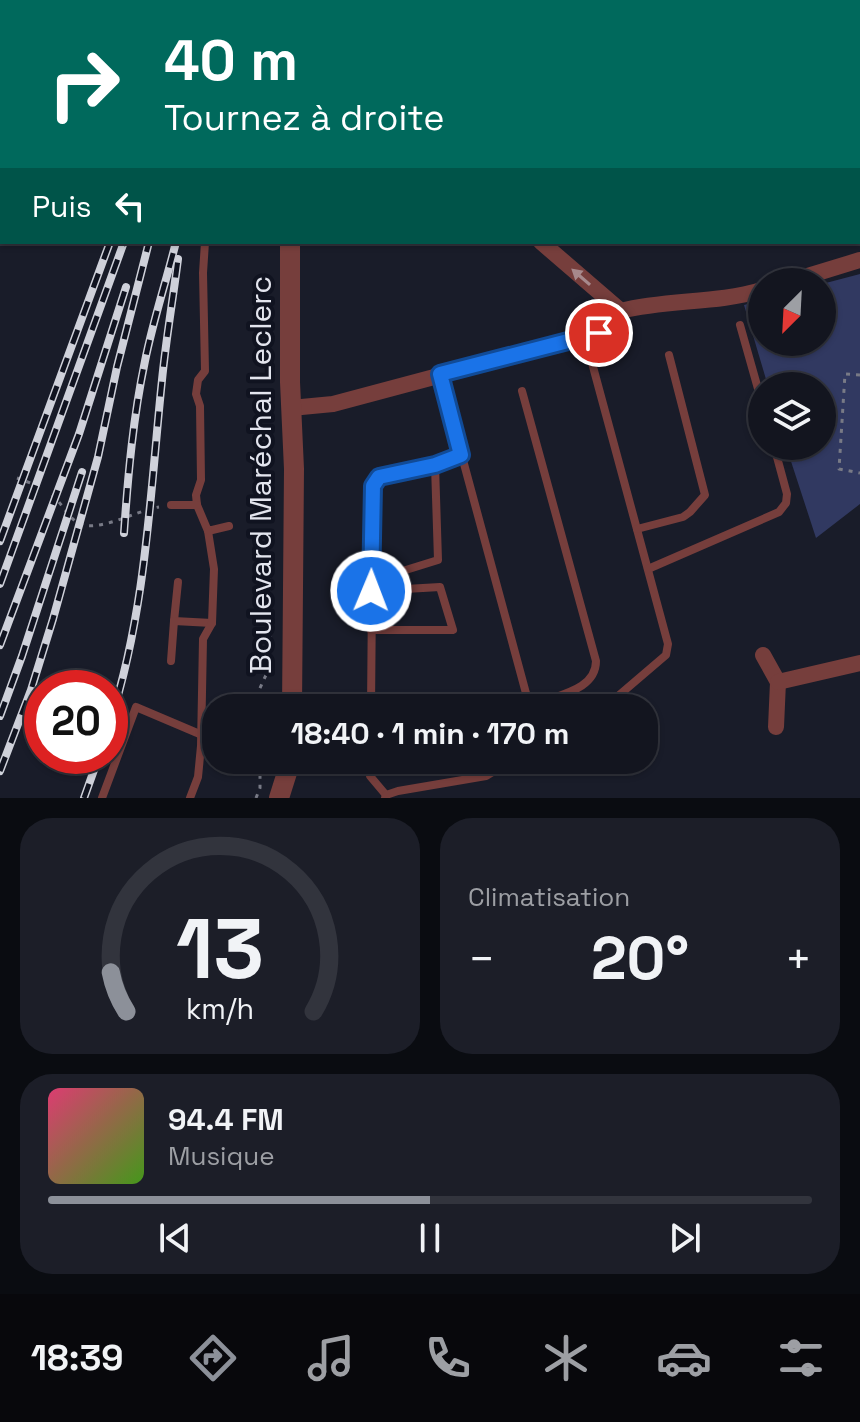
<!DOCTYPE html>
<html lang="fr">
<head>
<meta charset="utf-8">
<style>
  :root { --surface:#13151f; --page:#1c1e28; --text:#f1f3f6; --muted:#9d9fa4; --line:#32343d; --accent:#8c9099 }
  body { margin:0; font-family:"Space Grotesk",sans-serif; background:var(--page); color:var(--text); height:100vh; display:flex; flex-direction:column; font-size:30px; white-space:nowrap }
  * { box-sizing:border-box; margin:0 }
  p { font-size:26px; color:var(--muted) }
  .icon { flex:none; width:44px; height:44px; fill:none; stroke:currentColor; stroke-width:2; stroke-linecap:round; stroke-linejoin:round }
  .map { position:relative; height:798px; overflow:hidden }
  .sheet { display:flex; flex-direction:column; gap:20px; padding:20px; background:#0a0c11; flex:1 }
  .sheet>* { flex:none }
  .banner { position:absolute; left:0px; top:0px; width:860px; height:244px; box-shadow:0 2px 6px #0004,0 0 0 2px var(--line); background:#00695c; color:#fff; overflow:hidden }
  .needle { width:52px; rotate:204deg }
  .fabs { position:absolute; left:748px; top:268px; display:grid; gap:16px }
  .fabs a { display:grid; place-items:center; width:88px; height:88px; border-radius:50%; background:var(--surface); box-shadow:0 2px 6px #0004,0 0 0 2px var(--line); font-size:40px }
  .speed { position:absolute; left:24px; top:670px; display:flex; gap:16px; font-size:40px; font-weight:700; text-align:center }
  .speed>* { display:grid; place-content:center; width:104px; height:104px; border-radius:50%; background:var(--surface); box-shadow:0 2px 6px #0004,0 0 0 2px var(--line); line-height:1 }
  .speed .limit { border:12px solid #d22; background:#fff; color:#111 }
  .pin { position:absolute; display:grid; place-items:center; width:68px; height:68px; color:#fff; margin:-34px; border:4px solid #fff; border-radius:50%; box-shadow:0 2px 8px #0007 }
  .me { position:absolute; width:88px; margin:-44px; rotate:1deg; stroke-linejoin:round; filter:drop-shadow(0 0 6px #0008) }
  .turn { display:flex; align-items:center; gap:28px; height:168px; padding:0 32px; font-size:36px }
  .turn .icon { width:104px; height:104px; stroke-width:2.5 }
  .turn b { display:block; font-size:56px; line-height:68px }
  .then { display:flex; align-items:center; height:76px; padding:0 32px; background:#0003; gap:16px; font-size:30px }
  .big { font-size:60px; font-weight:700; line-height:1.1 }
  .sheet .card { flex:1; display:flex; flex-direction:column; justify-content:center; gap:12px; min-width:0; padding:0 28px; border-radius:32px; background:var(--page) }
  .sheet .dial { align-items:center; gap:0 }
  .dial svg { height:208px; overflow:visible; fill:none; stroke:var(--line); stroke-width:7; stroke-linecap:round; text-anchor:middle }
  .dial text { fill:var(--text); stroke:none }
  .song { display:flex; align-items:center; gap:24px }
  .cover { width:96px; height:96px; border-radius:12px; background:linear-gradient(135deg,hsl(340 70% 55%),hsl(100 70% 35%)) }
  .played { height:8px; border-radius:4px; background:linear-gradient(90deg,var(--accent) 50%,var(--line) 50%) }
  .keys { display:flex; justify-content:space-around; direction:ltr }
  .heat { display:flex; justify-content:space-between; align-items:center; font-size:44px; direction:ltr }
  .sheet .tiles { flex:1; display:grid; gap:20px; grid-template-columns:1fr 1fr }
  .card:last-child { grid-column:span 2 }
  .trip { position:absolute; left:202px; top:694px; width:456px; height:80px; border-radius:32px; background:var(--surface); box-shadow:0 2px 6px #0004,0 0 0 2px var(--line); font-weight:700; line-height:80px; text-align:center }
  .tabs { display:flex; height:128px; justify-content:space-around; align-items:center; background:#08080c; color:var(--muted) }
  .tabs .icon { width:56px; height:56px }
  .tabs .active { color:var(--accent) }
  .tabs b { font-size:36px; color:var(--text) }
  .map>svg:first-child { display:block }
  .green { fill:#313961 }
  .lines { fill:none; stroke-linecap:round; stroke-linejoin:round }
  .path { stroke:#787a86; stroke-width:3; stroke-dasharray:4 6; stroke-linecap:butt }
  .service { stroke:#763e3c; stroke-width:8 }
  .minor { stroke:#763e3c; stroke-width:16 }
  .tertiary { stroke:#763e3c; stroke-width:20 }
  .secondary { stroke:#a84d4c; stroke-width:22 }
  .rail-casing { stroke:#cfd1da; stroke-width:8 }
  .rail { stroke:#101320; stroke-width:5; stroke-dasharray:15; stroke-linecap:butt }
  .oneway { fill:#a7898c }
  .route-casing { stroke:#114b97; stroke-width:20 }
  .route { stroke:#1a73e8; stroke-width:14 }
  .labels { text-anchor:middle; stroke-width:8; stroke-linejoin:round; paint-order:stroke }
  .street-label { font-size:30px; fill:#e3e5ee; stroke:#101320 }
</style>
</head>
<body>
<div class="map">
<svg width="860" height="798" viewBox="0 0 860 798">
  <rect width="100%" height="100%" fill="#191c29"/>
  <polygon class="green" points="860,274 860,504 816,538 786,446 822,446 822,386 768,386 744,305 762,300 762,342 822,342 822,284"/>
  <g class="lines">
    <g class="path">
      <polyline points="860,375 845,374 839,469 860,473"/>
      <polyline points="17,478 41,487"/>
      <path d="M52,495C62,503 67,516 78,523C97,534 137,510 159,507"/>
      <polyline points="260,708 260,688 271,664 269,568"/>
      <polyline points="256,798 260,788 260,760"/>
    </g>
    <g class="service">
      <polyline points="205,242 203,273 205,371 198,380 196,394 200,406 201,480 196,495 197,505 208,531 229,526"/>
      <polyline points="740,325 762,403"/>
      <polyline points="592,363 668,644 666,655 604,708"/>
      <polyline points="440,375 530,708"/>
      <path d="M522,391L596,661C596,688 563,694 542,702L540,708"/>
      <polyline points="171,505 197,505"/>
      <polyline points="637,529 683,517 690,512 705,495 669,355"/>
      <polyline points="648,569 779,512 786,503 787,494 774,446"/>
      <polyline points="371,579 380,578 438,560 435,465 461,455"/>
      <polyline points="371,591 440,587 453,630 371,630"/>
      <polyline points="174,621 178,582"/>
      <polyline points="171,661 174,621 212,623"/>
      <polyline points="371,708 373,486 379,477 435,465"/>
      <polyline points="370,760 370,776 386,795"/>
      <polyline points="102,798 136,707 202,735"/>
      <polyline points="190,798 198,777 201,746 203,639 212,623 214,569 208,531"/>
      <polyline points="385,798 386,795 398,791 486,776 499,768 505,760"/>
    </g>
    <g class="minor">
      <polyline points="725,2 725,0"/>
      <polyline points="541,242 621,311"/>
      <polyline points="788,282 860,260"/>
      <path d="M291,408L333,404L599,333L610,328L621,311C667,299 716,304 762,290"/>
      <polyline points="763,655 778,682 776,727"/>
      <polyline points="778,682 860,663"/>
    </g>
    <g class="tertiary">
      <polyline points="10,2 10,0"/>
      <polyline points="0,29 2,23"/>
      <polyline points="290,242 290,382 294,469 292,708"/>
      <polyline points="279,798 291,760"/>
    </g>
    <g class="secondary">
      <polyline points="274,0 278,2"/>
      <polyline points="314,0 315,2"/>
      <polyline points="413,0 441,2"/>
      <polyline points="333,2 342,0"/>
      <polyline points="858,39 860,39"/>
    </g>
    <g class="rail-casing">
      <g id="rail">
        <polyline points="210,2 211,0"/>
        <polyline points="223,2 224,0"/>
        <path d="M124,533C128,475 133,418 145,361C153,321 166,282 176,242"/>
        <polyline points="0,541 110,242"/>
        <polyline points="0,584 124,242"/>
        <polyline points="0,645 79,434 126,287"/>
        <polyline points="0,716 22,656 82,472"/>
        <path d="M110,722C146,611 150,495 162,380C166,339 173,299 178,259"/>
        <polyline points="0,771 31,690 53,619 98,457 117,367 149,242"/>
        <polyline points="84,798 99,756"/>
      </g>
    </g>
    <use href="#rail" class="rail"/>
  </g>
  <defs><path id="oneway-solid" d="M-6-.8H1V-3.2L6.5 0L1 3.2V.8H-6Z" transform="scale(2)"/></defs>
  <use class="oneway" href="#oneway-solid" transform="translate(581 277) rotate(-139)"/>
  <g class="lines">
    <g class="route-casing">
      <polyline id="route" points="371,591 373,486 379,477 435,465 461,455 440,374 599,333"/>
    </g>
    <use href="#route" class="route"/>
  </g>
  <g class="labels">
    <g class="street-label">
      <text transform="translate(261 475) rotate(-90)" y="10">Boulevard Maréchal Leclerc</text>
    </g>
  </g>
</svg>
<div class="fabs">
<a><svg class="needle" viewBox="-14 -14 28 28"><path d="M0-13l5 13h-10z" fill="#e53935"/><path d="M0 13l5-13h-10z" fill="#9d9fa4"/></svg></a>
<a><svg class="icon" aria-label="layers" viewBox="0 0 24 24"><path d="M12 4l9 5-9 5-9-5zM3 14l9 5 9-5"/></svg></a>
</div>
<div class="speed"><div class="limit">20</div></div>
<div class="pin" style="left:599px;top:333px;background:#d93025"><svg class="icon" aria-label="arrive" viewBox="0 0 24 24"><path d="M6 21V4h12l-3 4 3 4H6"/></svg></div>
<svg class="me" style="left:371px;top:591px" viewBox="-20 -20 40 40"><circle r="17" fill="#1a73e8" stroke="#fff" stroke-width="3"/><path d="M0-11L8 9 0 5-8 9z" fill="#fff"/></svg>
<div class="trip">18:40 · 1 min · 170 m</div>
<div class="banner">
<div class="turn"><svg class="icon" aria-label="right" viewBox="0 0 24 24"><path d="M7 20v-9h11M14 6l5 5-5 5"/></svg><div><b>40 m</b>Tournez à droite</div></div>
<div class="then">Puis<svg class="icon" aria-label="left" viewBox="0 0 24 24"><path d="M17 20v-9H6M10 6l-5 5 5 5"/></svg></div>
</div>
</div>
<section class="sheet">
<div class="tiles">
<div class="card dial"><svg viewBox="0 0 100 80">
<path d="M14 69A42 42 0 1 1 86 69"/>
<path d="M14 69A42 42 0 0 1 8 54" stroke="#8c9099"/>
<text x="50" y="56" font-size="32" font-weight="700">13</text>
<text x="50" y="72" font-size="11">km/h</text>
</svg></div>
<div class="card"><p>Climatisation</p>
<div class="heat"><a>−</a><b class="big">20°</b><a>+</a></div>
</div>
<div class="card">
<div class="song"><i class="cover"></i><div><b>94.4 FM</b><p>Musique</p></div></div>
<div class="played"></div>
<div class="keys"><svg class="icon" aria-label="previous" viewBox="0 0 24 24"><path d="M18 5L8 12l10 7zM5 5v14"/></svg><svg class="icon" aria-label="pause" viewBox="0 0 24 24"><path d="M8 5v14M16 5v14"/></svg><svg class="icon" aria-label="next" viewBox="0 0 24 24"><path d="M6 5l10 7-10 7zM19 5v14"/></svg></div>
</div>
</div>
</section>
<nav class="tabs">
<b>18:39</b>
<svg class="icon active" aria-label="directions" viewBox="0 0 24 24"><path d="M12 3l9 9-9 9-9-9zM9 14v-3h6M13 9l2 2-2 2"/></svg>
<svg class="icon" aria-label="music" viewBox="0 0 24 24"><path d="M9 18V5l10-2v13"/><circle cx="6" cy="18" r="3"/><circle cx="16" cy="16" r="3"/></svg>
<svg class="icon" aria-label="phone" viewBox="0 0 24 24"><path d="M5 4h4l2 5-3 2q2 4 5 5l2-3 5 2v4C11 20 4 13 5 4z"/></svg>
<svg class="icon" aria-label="climate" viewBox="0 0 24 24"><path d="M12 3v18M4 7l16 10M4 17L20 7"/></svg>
<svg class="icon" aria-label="car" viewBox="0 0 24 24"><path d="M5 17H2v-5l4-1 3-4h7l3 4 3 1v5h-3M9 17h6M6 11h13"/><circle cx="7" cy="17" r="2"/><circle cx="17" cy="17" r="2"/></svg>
<svg class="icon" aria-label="filters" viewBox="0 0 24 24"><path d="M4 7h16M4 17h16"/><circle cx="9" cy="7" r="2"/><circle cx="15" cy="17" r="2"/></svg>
</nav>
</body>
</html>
